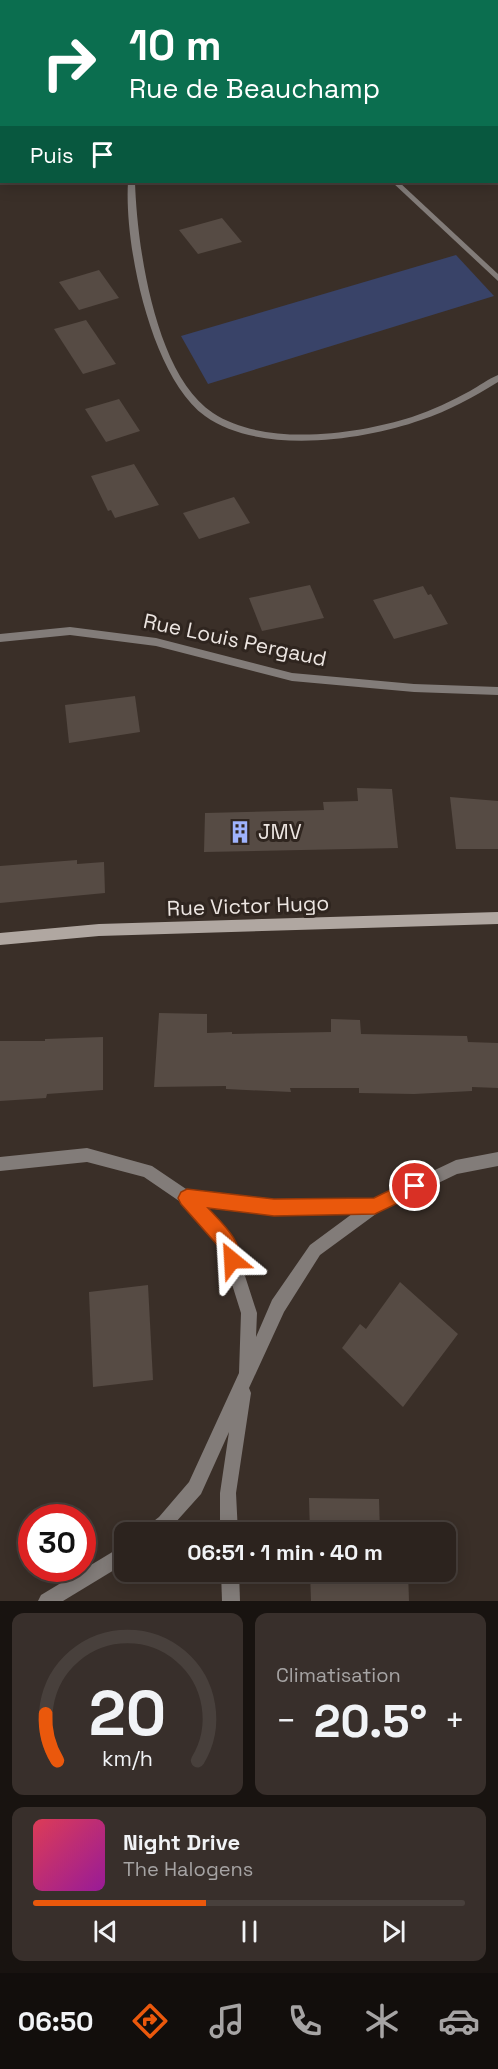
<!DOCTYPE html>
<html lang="fr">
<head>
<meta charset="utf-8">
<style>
  :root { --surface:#2c231e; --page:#382f2b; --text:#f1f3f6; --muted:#a6a4a4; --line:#48403c; --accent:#ea580c }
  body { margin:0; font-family:"Space Grotesk",sans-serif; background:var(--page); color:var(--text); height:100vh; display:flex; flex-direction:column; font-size:22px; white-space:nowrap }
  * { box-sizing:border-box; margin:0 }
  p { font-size:20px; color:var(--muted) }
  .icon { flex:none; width:33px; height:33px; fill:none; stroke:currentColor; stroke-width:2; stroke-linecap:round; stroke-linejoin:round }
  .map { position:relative; height:1601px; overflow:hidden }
  .side { display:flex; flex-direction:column; gap:12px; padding:12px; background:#181310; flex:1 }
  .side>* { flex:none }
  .top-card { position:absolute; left:0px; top:0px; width:498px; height:183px; box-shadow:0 3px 15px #0003,0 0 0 2px var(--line); background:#0b6e4f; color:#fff; overflow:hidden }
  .speed { position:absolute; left:18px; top:1504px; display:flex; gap:12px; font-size:30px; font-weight:700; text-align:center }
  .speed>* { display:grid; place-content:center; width:78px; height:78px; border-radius:50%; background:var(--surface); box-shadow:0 3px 15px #0003,0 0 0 2px var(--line); line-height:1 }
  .speed .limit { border:9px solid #d22; background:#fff; color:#111 }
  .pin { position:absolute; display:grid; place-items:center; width:51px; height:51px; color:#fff; margin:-26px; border:3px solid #fff; border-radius:50%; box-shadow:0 2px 6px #0007 }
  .me { position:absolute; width:66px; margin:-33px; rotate:333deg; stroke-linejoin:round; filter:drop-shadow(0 0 4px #0008) }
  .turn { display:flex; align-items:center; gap:21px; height:126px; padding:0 30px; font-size:27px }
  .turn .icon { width:78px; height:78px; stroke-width:2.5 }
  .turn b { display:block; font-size:42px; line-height:51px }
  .then { display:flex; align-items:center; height:57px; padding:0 30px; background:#0003; gap:12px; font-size:22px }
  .big { font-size:45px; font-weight:800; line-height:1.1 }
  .side .tile { flex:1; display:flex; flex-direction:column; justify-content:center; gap:9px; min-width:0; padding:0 21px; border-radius:12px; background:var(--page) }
  .side .dial { align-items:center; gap:0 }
  .dial svg { height:156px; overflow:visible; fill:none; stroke:var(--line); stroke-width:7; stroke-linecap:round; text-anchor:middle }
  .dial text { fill:var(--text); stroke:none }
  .song { display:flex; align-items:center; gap:18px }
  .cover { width:72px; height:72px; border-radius:9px; background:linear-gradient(135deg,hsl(350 70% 55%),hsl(300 70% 35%)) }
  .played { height:6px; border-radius:3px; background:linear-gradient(90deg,var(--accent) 40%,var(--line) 40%) }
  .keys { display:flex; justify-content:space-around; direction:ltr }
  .heat { display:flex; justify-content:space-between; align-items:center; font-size:33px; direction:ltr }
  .side .tiles { flex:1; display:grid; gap:12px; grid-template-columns:1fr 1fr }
  .tile:last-child { grid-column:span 2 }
  .trip { position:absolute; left:114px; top:1522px; width:342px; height:60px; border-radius:12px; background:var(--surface); box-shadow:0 3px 15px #0003,0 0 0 2px var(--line); font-weight:800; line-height:60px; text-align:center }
  .tabs { display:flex; height:96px; justify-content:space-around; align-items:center; background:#120e0c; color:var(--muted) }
  .tabs .icon { width:42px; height:42px }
  .tabs .active { color:var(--accent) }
  .tabs b { font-size:27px; color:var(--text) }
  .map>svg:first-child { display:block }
  .green { fill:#394368 }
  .building { fill:#564b44 }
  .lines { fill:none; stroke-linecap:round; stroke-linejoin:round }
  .street { fill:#827c79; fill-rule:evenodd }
  .secondary { fill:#b0a7a1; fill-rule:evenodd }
  .route { fill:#ea580c; stroke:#983908; stroke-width:1.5 }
  .labels { text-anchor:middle; stroke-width:6; stroke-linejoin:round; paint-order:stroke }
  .street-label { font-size:21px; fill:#ede6e2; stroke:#2f251f }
  .poi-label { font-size:21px; fill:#ede6e2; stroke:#2f251f; text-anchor:start }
</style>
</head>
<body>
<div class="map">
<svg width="498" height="1601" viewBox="0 0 498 1601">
  <rect width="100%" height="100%" fill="#3a2f28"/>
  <polygon class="green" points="456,255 494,296 208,384 181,336"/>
  <g class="building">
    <polygon points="222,218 242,242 198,254 179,230"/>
    <polygon points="99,270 119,298 79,310 59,282"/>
    <polygon points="86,320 116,364 83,374 54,329"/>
    <polygon points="119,399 140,431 106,442 85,409"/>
    <polygon points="134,464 159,505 115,518 111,510 108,511 91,476"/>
    <polygon points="234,497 250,523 199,539 183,513"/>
    <polygon points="310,585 324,618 262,631 249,598"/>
    <polygon points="423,586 428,595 431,594 448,624 394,639 373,600"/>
    <polygon points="135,696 140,732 69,743 65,705"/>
    <polygon points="357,788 392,789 398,848 204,852 205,813 324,810 323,802 358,801"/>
    <polygon points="450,797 498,801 498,849 456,849"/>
    <polygon points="77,860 77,864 104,862 105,893 0,903 0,866"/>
    <polygon points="159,1013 207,1014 207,1033 232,1032 232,1034 331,1032 331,1019 360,1020 361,1034 467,1036 468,1042 498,1043 498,1088 472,1087 472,1091 414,1094 359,1093 359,1088 290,1088 291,1092 226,1089 226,1086 154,1087"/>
    <polygon points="103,1037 103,1090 47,1094 46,1098 0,1101 0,1041 45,1041 45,1039"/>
    <polygon points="400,1282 458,1334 403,1407 342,1348 360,1324 366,1329"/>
    <polygon points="148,1285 153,1380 93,1387 89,1292"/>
    <polygon points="309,1498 379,1499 380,1533 310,1533"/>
    <polygon points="310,1572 408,1572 409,1601 311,1601"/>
  </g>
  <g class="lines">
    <g class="street">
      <polygon points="361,0 371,0 358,2"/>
      <rect x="0" y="69" width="2" height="4"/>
      <polygon points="0,174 2,174 0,179"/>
      <path d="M128,182H135C137,246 155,375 213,413C265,447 355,435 412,417C432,410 452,401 470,391C479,386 488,379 498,375V382C474,397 448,411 421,420C362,441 259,455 205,416C151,377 124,245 128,182Z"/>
      <polygon points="392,182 399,182 498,274 498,281"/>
      <polygon points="70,627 156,638 292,673 414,684 498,687 498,695 414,692 292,681 156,646 70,635 0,642 0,634"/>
      <path d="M87,1148L152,1166L189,1191L274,1201L374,1199L456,1160L498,1152V1166L457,1174L380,1211L320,1255L284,1312L249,1388L251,1393L236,1493L238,1533H220V1493L229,1432L201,1494L166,1533H143L146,1527L159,1517L189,1482L239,1373L241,1313L220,1246L182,1203L144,1177L87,1162L0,1171V1157ZM205,1208L274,1215L352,1214L310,1245L272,1300L256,1337L257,1313L234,1242L231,1237Z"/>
      <polygon points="124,1545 124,1564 63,1601 38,1601 41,1595"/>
      <polygon points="221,1572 239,1572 240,1601 222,1601"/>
    </g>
    <polygon class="secondary" points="498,912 498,924 99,936 0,945 0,933 99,924"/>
  </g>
  <path class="route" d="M415,1178L421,1180L424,1186L421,1192L375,1214L274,1216L208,1208C221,1222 247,1245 238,1266L232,1268L226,1266L219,1247L181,1204L178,1198L181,1192L187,1189L274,1199L374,1198Z"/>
  <defs>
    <g id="building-bare" transform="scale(1.8)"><path d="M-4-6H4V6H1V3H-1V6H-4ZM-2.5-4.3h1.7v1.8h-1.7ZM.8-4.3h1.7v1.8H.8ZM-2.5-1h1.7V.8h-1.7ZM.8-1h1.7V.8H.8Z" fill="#9fb3fd" stroke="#2f251f" stroke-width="2.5" paint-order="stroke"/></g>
  </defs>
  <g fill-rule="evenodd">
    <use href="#building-bare" x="240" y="832"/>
  </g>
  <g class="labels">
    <g class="street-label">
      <text transform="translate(235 640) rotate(12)" y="7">Rue Louis Pergaud</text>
      <text transform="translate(248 906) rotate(-2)" y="7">Rue Victor Hugo</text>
    </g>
    <g class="poi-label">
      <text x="258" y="839">JMV</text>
    </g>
  </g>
</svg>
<div class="speed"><div class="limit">30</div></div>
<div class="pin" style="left:415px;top:1186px;background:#d93025"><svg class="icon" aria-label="arrive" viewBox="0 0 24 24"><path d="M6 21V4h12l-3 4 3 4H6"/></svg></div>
<svg class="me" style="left:232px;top:1260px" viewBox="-20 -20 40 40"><path d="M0-17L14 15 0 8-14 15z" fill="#ea580c" stroke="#fff" stroke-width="4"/></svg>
<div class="trip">06:51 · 1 min · 40 m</div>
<div class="top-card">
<div class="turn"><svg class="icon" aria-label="right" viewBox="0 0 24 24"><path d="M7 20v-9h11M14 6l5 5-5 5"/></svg><div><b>10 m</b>Rue de Beauchamp</div></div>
<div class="then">Puis<svg class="icon" aria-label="arrive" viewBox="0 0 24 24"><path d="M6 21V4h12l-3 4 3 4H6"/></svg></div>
</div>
</div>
<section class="side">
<div class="tiles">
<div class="tile dial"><svg viewBox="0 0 100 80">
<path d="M14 69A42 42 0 1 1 86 69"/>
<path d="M14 69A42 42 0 0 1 8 45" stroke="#ea580c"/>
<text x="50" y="56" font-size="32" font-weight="700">20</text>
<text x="50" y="72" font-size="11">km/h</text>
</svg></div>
<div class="tile"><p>Climatisation</p>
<div class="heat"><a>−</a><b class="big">20.5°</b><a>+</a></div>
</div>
<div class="tile">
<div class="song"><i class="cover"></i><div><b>Night Drive</b><p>The Halogens</p></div></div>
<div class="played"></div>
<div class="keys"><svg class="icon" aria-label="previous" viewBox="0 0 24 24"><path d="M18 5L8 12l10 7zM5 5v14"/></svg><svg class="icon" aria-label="pause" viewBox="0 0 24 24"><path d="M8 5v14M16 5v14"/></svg><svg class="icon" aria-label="next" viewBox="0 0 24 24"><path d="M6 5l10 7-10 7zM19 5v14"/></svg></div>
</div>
</div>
</section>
<nav class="tabs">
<b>06:50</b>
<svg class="icon active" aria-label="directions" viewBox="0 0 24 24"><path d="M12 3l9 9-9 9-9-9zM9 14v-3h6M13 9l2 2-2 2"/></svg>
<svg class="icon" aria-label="music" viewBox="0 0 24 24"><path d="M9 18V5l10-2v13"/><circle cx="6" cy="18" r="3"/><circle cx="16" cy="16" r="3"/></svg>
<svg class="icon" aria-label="phone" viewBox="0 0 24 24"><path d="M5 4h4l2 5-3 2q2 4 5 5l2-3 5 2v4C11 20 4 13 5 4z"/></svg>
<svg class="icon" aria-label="climate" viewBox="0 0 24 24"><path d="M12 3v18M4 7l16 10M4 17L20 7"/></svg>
<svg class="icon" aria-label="car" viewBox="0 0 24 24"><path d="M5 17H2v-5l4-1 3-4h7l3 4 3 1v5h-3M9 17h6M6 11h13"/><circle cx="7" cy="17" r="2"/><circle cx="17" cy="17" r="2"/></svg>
</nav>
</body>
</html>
